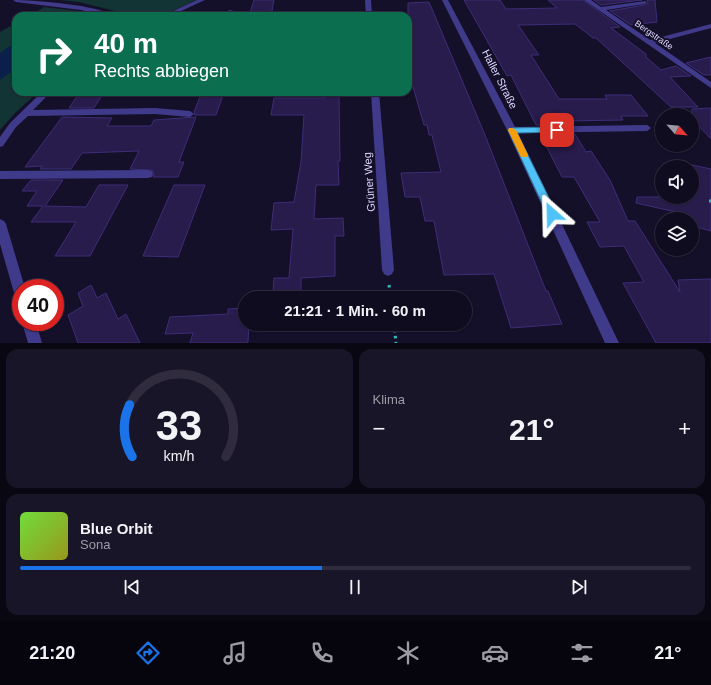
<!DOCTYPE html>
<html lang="de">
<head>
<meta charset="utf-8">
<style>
  :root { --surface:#100c20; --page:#191529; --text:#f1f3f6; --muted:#9c9ba5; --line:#302c3e; --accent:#1a73e8 }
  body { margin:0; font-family:Helvetica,sans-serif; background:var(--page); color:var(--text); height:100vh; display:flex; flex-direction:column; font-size:15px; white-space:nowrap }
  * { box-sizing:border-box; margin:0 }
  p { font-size:13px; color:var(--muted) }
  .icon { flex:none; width:22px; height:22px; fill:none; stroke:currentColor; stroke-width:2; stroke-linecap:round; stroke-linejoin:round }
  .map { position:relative; height:343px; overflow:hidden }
  .details { display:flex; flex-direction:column; gap:6px; padding:6px; background:#090712; flex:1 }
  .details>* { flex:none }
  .top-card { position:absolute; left:12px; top:12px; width:400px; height:84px; border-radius:12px; box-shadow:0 1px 3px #0004,0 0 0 1px var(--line); background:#0b6e4f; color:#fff; overflow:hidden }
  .needle { width:26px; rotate:117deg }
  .buttons { position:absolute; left:655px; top:108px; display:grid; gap:8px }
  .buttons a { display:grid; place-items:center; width:44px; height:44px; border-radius:50%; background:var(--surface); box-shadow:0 1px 3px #0004,0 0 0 1px var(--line); font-size:20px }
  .speed { position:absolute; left:12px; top:279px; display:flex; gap:8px; font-size:20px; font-weight:700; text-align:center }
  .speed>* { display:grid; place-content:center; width:52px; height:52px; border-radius:50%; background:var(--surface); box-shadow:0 1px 3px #0004,0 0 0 1px var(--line); line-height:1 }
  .speed .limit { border:6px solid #d22; background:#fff; color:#111 }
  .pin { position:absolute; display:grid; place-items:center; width:34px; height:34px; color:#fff; margin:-17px; border-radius:8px; box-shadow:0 2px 6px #0006 }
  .me { position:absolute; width:44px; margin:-22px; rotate:335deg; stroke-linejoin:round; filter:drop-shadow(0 0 3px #0008) }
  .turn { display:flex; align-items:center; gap:14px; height:84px; padding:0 16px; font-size:18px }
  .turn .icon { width:52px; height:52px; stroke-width:2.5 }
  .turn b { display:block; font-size:28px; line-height:34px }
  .big { font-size:30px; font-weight:700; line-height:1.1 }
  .details .widget { flex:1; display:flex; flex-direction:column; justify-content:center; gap:6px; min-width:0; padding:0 14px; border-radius:12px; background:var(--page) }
  .details .dial { align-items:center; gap:0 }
  .dial svg { height:104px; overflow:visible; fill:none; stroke:var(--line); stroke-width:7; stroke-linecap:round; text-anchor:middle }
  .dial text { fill:var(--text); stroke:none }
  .song { display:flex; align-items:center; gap:12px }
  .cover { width:48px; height:48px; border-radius:6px; background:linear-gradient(135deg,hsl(100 70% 55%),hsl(60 70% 35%)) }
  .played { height:4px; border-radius:2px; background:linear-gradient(90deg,var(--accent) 45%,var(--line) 45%) }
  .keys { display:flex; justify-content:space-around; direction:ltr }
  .heat { display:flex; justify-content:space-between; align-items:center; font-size:22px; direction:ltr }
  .details .tiles { flex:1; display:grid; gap:6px; grid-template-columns:1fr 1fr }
  .widget:last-child { grid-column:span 2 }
  .trip { position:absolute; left:238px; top:291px; width:234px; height:40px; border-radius:20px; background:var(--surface); box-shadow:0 1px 3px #0004,0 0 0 1px var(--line); font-weight:700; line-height:40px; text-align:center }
  .tab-bar { display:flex; height:64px; justify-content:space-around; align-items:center; background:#06050d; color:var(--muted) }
  .tab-bar .icon { width:28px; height:28px }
  .tab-bar .current { color:var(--accent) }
  .tab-bar b { font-size:18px; color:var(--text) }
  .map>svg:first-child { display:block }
  .green { fill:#133434 }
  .water { fill:#0a1f49 }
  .building { fill:#271c4b; stroke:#3e2d78 }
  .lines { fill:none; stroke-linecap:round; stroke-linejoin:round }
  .path { stroke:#2ebeba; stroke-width:3; stroke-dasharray:2.5 3.5; stroke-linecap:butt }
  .minor { fill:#403a8a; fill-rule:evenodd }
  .route { fill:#4fc3f7; stroke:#337fa1 }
  .slow { fill:#f59e0b }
  .labels { text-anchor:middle; stroke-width:4; stroke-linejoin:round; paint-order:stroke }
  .far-street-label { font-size:9px; fill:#ded9ff; stroke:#15102a }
  .street-label { font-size:11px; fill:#ded9ff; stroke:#15102a }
</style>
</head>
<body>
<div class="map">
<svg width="711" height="343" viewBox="0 0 711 343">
  <rect width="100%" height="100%" fill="#15102a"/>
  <g class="green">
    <polygon points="60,0 196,0 161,16 135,16 79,2"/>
    <polygon points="44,7 79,11 95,16 29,16"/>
    <polygon points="16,23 16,92 38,92 14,114 0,130 0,32"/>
  </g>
  <polygon class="water" points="10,46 16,46 16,68 0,80 0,53"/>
  <g class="building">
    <polygon points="254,0 274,0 271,16 249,16"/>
    <polygon points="464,0 500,0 506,9 557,8 548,0 583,0 620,27 611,28 646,54 646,57 661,70 676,66 691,76 670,77 698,107 671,107 596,38 593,38 575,24 518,25 539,55 531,55 559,99 607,99 605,95 631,95 648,116 621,116 623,120 567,121 569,125 536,125 511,75 507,76"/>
    <polygon points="594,0 642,0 601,5"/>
    <polygon points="647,0 655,0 657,22 631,25 610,11 644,5 648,3"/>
    <polygon points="429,2 485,135 546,291 548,291 562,324 511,328 494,274 444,275 434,221 425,221 420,197 405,197 401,173 441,172 432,135 429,135 427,125 424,125 411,80 408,80 408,3"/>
    <polygon points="711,57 711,75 704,75 686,63"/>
    <polygon points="80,92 104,92 94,108 69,108"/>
    <polygon points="202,92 224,92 216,115 195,115 194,112"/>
    <polygon points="325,96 339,96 340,161 338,161 339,185 316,185 314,219 343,218 344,236 335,236 335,276 301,278 301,292 273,293 274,278 289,278 293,229 271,230 274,203 294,202 301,162 304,115 271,115 274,98 325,98"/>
    <polygon points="711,108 711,139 692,119 692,109"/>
    <polygon points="62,117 112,118 107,126 151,126 154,120 196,117 179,162 184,162 178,177 153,177 154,174 152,170 130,169 139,151 82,153 71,169 40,169 42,166 25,167"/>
    <polygon points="540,134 575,134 586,152 591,151 610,180 628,221 635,221 680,292 678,280 711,279 711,343 656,343 623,283 644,282 624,246 600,247 587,222 600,222 574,177 562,177"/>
    <polygon points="692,165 711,169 711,231 693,226 692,219 677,217 676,212 636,203 637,197 692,197"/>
    <polygon points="31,180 63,180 45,206 86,207 99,185 128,185 90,256 55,256 76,222 31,222 43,206 27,206 37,191 22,191"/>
    <polygon points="174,185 205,185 178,257 143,256"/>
    <polygon points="91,285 97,298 106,293 118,319 126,314 140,343 78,343 68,315 83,306 78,293"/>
    <polygon points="245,308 245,324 249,324 248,342 246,343 190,343 193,333 165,334 170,317 228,314 228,309"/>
  </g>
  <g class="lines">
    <g class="path">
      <polyline points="709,201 711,201"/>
      <polyline points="389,285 391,298"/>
      <polyline points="394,324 396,343"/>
    </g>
    <g class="minor">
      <path d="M13,0C34,0 99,5 114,16H104L81,10L16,2Z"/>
      <polygon points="197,0 205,0 170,16 162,16"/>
      <polygon points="365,0 371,0 372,16 366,16"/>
      <polygon points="442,0 448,0 515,127 647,125 651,128 647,131 518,133 619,343 605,343 507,130"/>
      <polygon points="584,0 591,0 601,7 646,1 646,3 644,4 606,10 650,40 711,24 711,28 655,43 711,82 711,88"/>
      <polygon points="229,10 234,11 231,16 225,16"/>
      <polygon points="42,92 51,92 33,110 155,108 190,111 194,114 190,117 155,114 28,116 16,127 3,146 0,147 0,137 10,123"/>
      <polygon points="371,92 379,92 394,270 392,274 388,276 384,274 382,270"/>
      <polygon points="148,170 152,171 153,174 152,177 148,178 0,179 0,171"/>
      <polygon points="0,219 4,221 6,224 25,288 21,288 21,302 16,300 15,296 0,244"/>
      <polygon points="22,322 36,322 42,343 28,343"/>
    </g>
  </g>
  <polygon class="route" points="557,127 561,130 560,132 517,133 557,214 555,216 548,216 547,214 508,130 512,128"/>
  <polygon class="slow" points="509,128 512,128 516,130 528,155 527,157 521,157 508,130"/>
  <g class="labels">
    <g class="far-street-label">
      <text transform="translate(654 35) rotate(35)" y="3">Bergstraße</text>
    </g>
    <g class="street-label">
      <text transform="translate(500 79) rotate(63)" y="4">Haller Straße</text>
      <text transform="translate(369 182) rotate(-94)" y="4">Grüner Weg</text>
    </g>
  </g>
</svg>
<div class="buttons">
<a><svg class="needle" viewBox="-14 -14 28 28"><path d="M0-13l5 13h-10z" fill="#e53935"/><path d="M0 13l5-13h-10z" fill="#9c9ba5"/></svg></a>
<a><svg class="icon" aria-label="sound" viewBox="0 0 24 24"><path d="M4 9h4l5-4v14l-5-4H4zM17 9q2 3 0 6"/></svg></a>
<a><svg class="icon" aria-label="layers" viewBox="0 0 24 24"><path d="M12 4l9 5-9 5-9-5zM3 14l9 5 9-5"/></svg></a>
</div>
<div class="speed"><div class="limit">40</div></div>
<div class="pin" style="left:557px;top:130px;background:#d93025"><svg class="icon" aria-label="arrive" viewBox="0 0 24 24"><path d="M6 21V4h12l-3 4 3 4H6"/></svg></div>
<svg class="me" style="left:552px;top:214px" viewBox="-20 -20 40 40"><path d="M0-17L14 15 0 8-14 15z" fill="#4fc3f7" stroke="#fff" stroke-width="4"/></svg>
<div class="trip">21:21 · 1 Min. · 60 m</div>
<div class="top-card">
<div class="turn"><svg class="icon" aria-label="right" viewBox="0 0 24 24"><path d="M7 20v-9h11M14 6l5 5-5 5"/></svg><div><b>40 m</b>Rechts abbiegen</div></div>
</div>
</div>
<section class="details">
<div class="tiles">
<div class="widget dial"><svg viewBox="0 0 100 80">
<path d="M14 69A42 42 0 1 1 86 69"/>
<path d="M14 69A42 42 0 0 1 12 29" stroke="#1a73e8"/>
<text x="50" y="56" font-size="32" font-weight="700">33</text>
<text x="50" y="72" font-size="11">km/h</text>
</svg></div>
<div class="widget"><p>Klima</p>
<div class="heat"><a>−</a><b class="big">21°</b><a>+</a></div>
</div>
<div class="widget">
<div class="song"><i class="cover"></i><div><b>Blue Orbit</b><p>Sona</p></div></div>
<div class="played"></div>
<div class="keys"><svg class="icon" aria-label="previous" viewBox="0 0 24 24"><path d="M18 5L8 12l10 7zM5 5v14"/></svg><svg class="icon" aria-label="pause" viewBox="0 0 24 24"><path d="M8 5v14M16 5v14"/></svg><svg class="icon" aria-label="next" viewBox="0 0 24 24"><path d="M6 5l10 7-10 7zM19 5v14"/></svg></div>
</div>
</div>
</section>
<nav class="tab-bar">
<b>21:20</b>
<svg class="icon current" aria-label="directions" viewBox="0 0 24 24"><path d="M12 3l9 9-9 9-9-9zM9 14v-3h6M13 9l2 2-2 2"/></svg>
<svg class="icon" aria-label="music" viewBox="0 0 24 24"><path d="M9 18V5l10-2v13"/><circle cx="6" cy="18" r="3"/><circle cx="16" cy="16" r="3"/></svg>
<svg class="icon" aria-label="phone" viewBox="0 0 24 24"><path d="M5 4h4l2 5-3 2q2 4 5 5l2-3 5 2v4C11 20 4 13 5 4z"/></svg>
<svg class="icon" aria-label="climate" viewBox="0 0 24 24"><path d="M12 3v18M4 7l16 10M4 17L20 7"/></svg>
<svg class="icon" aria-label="car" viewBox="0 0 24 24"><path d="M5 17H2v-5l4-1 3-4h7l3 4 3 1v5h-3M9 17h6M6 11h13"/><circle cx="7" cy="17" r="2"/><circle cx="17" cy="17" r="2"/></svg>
<svg class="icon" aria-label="filters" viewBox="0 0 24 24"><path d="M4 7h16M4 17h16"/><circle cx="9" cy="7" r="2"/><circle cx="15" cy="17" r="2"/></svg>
<b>21°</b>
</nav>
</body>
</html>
